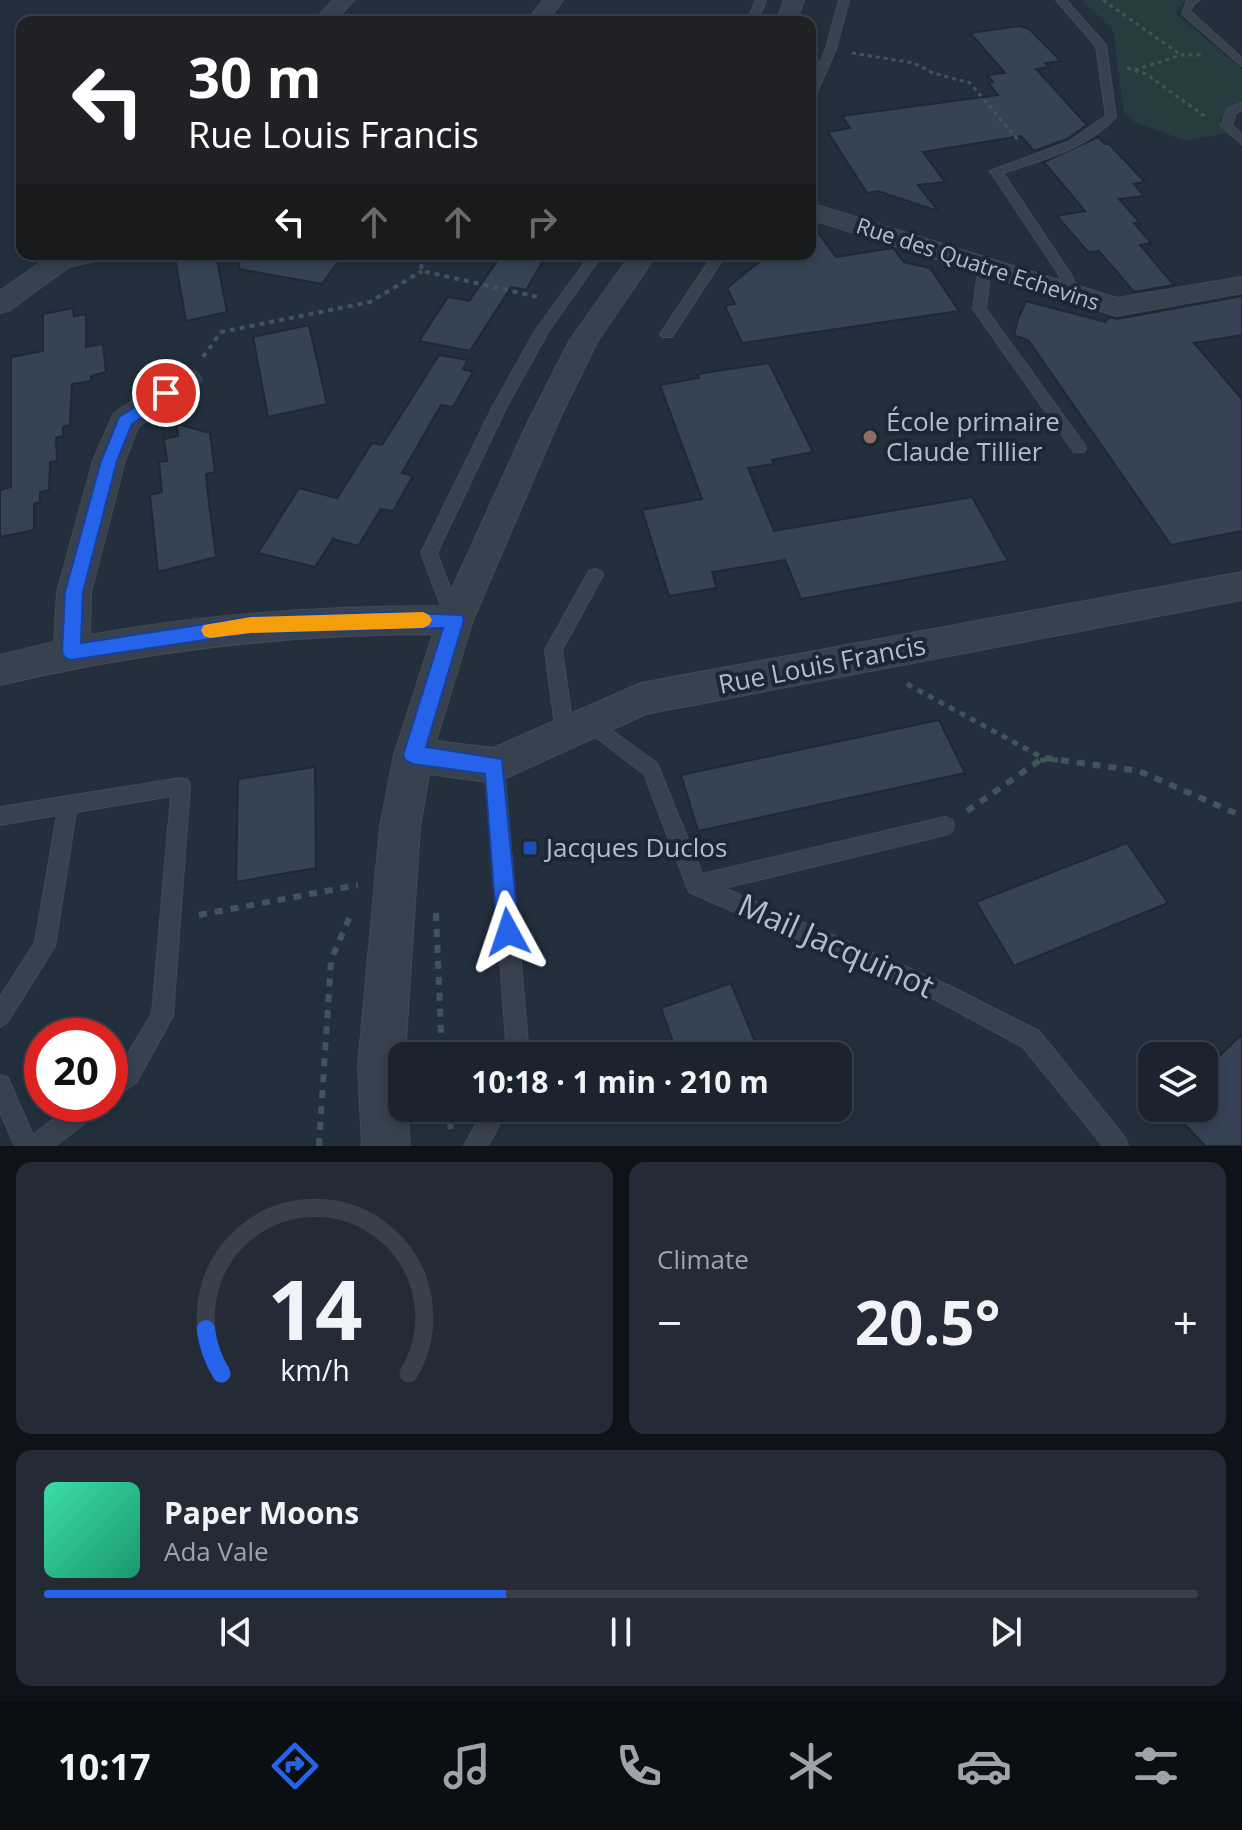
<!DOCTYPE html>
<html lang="en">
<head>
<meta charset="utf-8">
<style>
  :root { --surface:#1b232e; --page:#242b36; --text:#f1f3f6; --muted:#a0a4aa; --line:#39404a; --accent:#2563eb }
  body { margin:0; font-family:"Open Sans",sans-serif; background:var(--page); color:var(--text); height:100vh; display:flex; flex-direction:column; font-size:30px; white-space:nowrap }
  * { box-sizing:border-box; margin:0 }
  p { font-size:26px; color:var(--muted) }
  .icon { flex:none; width:44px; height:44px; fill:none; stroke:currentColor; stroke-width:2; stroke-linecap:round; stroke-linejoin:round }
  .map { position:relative; height:1146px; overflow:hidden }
  .details { display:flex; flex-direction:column; gap:16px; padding:16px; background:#0f1319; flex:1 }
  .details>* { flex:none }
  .guide { position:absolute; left:16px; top:16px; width:800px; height:244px; border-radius:16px; box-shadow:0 4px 12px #0003,0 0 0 2px var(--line); background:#202124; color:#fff; overflow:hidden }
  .buttons { position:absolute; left:1138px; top:1042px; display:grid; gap:16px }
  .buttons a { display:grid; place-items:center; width:80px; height:80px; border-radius:16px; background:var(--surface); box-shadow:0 4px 12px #0003,0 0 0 2px var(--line); font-size:40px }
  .speed { position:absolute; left:24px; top:1018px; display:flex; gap:16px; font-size:40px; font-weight:700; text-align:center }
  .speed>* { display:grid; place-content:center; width:104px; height:104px; border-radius:50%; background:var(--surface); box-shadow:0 4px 12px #0003,0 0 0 2px var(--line); line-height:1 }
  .speed .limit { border:12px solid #d22; background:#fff; color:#111 }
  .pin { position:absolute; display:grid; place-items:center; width:68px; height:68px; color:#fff; margin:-34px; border:4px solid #fff; border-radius:50%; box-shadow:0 2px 8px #0007 }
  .me { position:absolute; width:88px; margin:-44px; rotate:355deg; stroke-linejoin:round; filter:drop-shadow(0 0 6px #0008) }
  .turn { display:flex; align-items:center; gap:28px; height:168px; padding:0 40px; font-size:36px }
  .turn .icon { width:104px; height:104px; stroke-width:2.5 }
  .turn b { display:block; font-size:56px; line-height:68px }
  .lanes { display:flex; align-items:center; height:76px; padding:0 40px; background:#0003; justify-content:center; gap:40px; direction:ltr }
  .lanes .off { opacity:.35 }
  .big { font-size:60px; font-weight:700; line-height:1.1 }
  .details .tile { flex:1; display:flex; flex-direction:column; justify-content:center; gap:12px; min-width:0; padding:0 28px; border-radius:16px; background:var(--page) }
  .details .dial { align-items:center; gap:0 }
  .dial svg { height:208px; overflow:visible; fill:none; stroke:var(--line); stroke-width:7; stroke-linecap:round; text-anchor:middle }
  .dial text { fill:var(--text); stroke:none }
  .song { display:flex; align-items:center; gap:24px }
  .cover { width:96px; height:96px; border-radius:12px; background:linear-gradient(135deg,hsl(160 70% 55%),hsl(160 70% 35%)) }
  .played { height:8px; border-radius:4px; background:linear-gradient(90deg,var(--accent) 40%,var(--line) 40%) }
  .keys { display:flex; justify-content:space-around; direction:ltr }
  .heat { display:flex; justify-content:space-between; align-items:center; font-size:44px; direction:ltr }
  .details .tiles { flex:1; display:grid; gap:16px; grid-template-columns:1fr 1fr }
  .tile:last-child { grid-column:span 2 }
  .trip { position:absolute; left:388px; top:1042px; width:464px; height:80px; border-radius:16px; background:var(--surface); box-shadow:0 4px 12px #0003,0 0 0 2px var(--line); font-weight:700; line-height:80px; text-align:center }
  .dock { display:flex; height:128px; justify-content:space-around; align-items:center; background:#0b0e12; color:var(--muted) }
  .dock .icon { width:56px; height:56px }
  .dock .on { color:var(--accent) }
  .dock b { font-size:36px; color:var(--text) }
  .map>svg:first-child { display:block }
  .green { fill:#263c3f }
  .building { fill:#364354; stroke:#1f2835; stroke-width:2 }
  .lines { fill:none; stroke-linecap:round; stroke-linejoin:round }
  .lane-casing { stroke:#414a57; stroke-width:2 }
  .street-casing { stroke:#414a57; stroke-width:2 }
  .path-far3 { stroke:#3f5557; stroke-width:3; stroke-dasharray:4 4; stroke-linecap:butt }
  .path-far2 { stroke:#3f5557; stroke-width:4; stroke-dasharray:5 5; stroke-linecap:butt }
  .path-far1 { stroke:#3f5557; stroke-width:5; stroke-dasharray:6 6; stroke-linecap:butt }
  .path { stroke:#3f5557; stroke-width:6; stroke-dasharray:8 8; stroke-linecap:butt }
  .lane { fill:#38414e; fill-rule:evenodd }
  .street { fill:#38414e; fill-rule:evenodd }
  .route { fill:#2563eb; stroke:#184099; stroke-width:2 }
  .slow { fill:#f59e0b }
  .education-dot { fill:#8d6e63; stroke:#1d2633; stroke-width:3 }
  .transit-dot { fill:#1a4fb4; stroke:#1d2633; stroke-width:3 }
  .labels { text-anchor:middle; stroke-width:8; stroke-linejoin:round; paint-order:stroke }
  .far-street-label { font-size:22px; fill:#b4bcc9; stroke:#1d2633 }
  .poi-label { font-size:26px; fill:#b4bcc9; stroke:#1d2633; text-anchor:start }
  .street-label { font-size:26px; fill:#b4bcc9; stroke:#1d2633 }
  .near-street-label { font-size:32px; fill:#b4bcc9; stroke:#1d2633 }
</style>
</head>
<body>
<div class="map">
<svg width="1242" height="1146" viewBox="0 0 1242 1146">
  <rect width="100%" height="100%" fill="#242f3e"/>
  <polygon class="green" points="1082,0 1185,0 1176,14 1242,69 1242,103 1219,119 1227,133 1186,141 1135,122 1124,112 1113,30"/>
  <g class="building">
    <polygon points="1020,26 1029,29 1061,61 1045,63 1049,67 1036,69 1087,125 1067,139 1034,151 1021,136 923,152 945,182 918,185 938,211 878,191 867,193 828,132 850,128 842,116 998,95 988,83 993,82 987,75 1005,73 970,33"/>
    <polygon points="1098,137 1105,144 1109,144 1145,182 1134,184 1144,196 1119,199 1140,223 1134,223 1151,243 1140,245 1174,285 1134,292 1099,251 1088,252 1057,216 1085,211 1044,162"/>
    <polygon points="810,222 836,257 893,248 904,262 930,268 959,311 742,343 725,306 735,304 727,288 769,254 810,254"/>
    <polygon points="200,254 216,254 227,312 186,321 175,259"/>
    <polygon points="240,254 344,254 322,284 239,269"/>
    <polygon points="502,254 547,254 526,290 511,287 470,351 419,341 448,297 469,301"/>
    <polygon points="1242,296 1242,335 1194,343 1242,399 1242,531 1171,545 1028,340 1014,335 1018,319 1026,301 1105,322 1110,317 1117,319"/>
    <polygon points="73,308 74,316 86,314 86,347 103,344 106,372 91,376 91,381 72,384 70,425 63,427 63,436 56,438 57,461 50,462 49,490 40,492 40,502 34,504 34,530 0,537 0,490 11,487 11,357 43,351 43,314"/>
    <polygon points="309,325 327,404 268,417 253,337"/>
    <polygon points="439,355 468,360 463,369 473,372 453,407 441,405 402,473 413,476 393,511 381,509 358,546 333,539 315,567 258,553 299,488 337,498 372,443 382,445"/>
    <polygon points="769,363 813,452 772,460 774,464 748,468 774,531 972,497 1008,561 801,599 785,560 712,572 717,588 669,596 642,510 702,499 660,385 699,378 698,374"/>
    <polygon points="177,424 210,433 215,472 206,474 207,487 216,557 158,572 150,495 162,492 159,462 167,461 164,439 178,436"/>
    <polygon points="939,720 965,773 698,831 681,775"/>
    <polygon points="315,767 316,868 236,882 238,779"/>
    <polygon points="1127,843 1168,903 1014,966 976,902"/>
    <polygon points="731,983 761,1056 678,1056 661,1008"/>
    <polygon points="1242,1034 1242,1146 1205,1146 1170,1108 1204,1108 1204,1071"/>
  </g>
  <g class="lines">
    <g class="lane-casing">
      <g id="lane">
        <polygon points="756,0 766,0 757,22 747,22"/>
        <polygon points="839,0 849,0 836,49 815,96 810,99 810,84 826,49"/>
        <path d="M1056,0H1066L1106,45L1116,117C1087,149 1043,159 1003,173L1070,273L1079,292L1073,296L1068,295L1058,273L990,171L1068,142L1106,116L1096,46Z"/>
        <polygon points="1187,0 1200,0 1194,4 1190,11 1242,58 1242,66 1182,14"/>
        <polygon points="1242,103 1242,110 1236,113 1232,125 1242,135 1242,144 1221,126 1227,109"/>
        <polygon points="591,254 603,254 548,332 506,408 437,553 462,619 460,624 448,624 421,553 492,408 535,331"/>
        <polygon points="714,254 726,254 672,337 662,337 660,334"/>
        <polygon points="985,261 991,265 986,309 1084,444 1086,448 1084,452 1074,452 973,309 979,265"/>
        <polygon points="595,569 601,571 603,575 562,650 574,734 571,740 565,742 559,740 556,734 545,650 589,571"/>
        <polygon points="590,715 657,763 702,874 945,817 952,820 954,826 952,832 945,835 724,888 950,986 1039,1031 1125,1138 1128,1146 1103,1146 1023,1047 936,1000 689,892 644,774 584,728 581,723 584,718"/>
        <polygon points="495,758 501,760 504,766 529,1056 507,1056 486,766 489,760"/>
        <polygon points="181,778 188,780 190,786 173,1016 136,1083 110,1100 110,1075 120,1067 152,1013 171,796 76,812 55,946 7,1023 0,1027 0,997 35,942 57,815 0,825 0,807"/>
        <polygon points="0,1075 8,1078 33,1135 73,1104 102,1104 99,1112 55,1146 15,1146 0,1112"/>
        <polygon points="485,1108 508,1108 488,1146 464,1146"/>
      </g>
    </g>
    <g class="street-casing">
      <g id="street">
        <polygon points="333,0 354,0 334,22 313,22"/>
        <polygon points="543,0 563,0 547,22 526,22"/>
        <polygon points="784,0 804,0 796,22 776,22"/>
        <polygon points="233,16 242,18 245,22 223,22"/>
        <polygon points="810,203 1117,298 1242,277 1242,293 1116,316 810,219"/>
        <polygon points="103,254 99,260 69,267 10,310 0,313 0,291 51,255"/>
        <path d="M631,254H657L597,342L558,422L473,620L436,741L493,748L641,683L1242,572V600L646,714L495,783L429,774L420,827L405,1056H402V1108H407L410,1146H362L358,1066L380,827L394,755L433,634C286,634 143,651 0,685V655L54,642L57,592L93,461L114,413L177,372L187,369L197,372L202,379L197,386L138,427L125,461L91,592L90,635C207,613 325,606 444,606L528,422L570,340Z"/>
      </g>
    </g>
    <g class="path-far3">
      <polyline points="1103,0 1181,55"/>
      <polyline points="852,53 914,63 933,73 970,83 1018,140"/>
      <polyline points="1127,68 1146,74 1206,117"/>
      <polyline points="1135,70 1181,55 1203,55"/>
    </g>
    <g class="path-far2">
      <polyline points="420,254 422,271 538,297"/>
      <polyline points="203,357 221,332 370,302 422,271"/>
    </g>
    <g class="path-far1">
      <polyline points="907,684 1043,758"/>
      <polyline points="1040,760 1060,760"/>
    </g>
    <g class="path">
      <polyline points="1045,758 1139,771 1242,816"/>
      <polyline points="967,811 1043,758"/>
      <polyline points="436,913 442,1056"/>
      <polyline points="199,915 358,885"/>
      <polyline points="447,1108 451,1129"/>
      <polyline points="319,1146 331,960 351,914"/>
    </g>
    <use href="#lane" class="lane"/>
    <use href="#street" class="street"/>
  </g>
  <polygon class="route" points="166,388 172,389 172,397 132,424 117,461 83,592 81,643 251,617 384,612 462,615 464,620 426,747 502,759 519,932 516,940 508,944 500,940 497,932 485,774 413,764 406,761 403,755 443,628 251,633 71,660 65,658 62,652 65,592 101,461 119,417"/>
  <polygon class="slow" points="423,612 429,615 432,620 429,625 423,628 251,633 210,638 204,636 201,630 204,625 251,617"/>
  <circle class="education-dot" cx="870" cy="437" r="8"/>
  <rect class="transit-dot" x="522" y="840" width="16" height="16" rx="4"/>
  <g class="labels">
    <g class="far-street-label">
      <text transform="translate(978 264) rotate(18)" y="8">Rue des Quatre Echevins</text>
    </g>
    <g class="poi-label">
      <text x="886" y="431">École primaire<tspan x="886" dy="30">Claude Tillier</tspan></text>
      <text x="546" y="857">Jacques Duclos</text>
    </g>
    <g class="street-label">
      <text transform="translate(822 665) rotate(-11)" y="9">Rue Louis Francis</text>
    </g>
    <g class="near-street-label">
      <text transform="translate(836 946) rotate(24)" y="11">Mail Jacquinot</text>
    </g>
  </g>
</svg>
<div class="buttons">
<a><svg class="icon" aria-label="layers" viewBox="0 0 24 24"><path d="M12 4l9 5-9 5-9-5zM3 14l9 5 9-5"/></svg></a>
</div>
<div class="speed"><div class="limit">20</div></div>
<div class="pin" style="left:166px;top:393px;background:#d93025"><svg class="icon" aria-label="arrive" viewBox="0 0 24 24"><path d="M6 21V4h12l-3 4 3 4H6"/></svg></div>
<svg class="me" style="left:508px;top:932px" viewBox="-20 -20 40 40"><path d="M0-17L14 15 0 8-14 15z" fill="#2563eb" stroke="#fff" stroke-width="4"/></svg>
<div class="trip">10:18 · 1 min · 210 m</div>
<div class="guide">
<div class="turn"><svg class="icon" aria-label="left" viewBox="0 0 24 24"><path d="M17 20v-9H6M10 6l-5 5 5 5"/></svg><div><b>30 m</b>Rue Louis Francis</div></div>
<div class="lanes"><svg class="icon" aria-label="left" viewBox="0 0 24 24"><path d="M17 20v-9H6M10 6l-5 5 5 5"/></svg><svg class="icon off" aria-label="ahead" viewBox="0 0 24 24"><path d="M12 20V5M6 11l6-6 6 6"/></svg><svg class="icon off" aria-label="ahead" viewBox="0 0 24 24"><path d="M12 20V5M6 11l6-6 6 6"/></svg><svg class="icon off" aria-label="right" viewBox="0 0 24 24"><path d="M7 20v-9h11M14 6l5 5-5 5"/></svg></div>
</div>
</div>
<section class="details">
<div class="tiles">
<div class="tile dial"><svg viewBox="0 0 100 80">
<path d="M14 69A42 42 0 1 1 86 69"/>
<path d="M14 69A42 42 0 0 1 8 52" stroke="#2563eb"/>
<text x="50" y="56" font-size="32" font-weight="700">14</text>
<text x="50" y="72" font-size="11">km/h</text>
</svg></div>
<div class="tile"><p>Climate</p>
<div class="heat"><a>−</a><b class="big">20.5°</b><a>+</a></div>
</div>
<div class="tile">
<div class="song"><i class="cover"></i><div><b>Paper Moons</b><p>Ada Vale</p></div></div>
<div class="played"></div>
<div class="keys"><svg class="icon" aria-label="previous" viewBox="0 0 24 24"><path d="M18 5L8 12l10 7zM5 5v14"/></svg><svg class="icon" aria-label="pause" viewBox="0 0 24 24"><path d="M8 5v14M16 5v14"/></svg><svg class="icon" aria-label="next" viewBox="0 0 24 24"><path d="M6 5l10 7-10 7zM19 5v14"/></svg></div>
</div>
</div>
</section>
<nav class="dock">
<b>10:17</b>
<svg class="icon on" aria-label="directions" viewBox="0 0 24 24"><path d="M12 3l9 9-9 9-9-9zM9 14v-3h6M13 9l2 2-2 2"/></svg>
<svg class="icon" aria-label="music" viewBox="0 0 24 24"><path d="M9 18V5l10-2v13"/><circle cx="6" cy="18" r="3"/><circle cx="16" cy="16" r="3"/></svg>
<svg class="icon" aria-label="phone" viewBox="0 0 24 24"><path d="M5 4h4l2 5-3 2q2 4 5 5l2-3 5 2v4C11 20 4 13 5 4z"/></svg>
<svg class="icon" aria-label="climate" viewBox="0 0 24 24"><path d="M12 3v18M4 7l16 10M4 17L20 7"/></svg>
<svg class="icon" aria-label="car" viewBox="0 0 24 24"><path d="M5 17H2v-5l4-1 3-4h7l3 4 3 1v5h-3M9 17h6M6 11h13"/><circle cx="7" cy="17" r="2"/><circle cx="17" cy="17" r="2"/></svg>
<svg class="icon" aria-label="filters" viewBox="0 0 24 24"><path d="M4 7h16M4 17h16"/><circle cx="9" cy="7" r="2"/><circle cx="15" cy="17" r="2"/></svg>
</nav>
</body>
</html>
